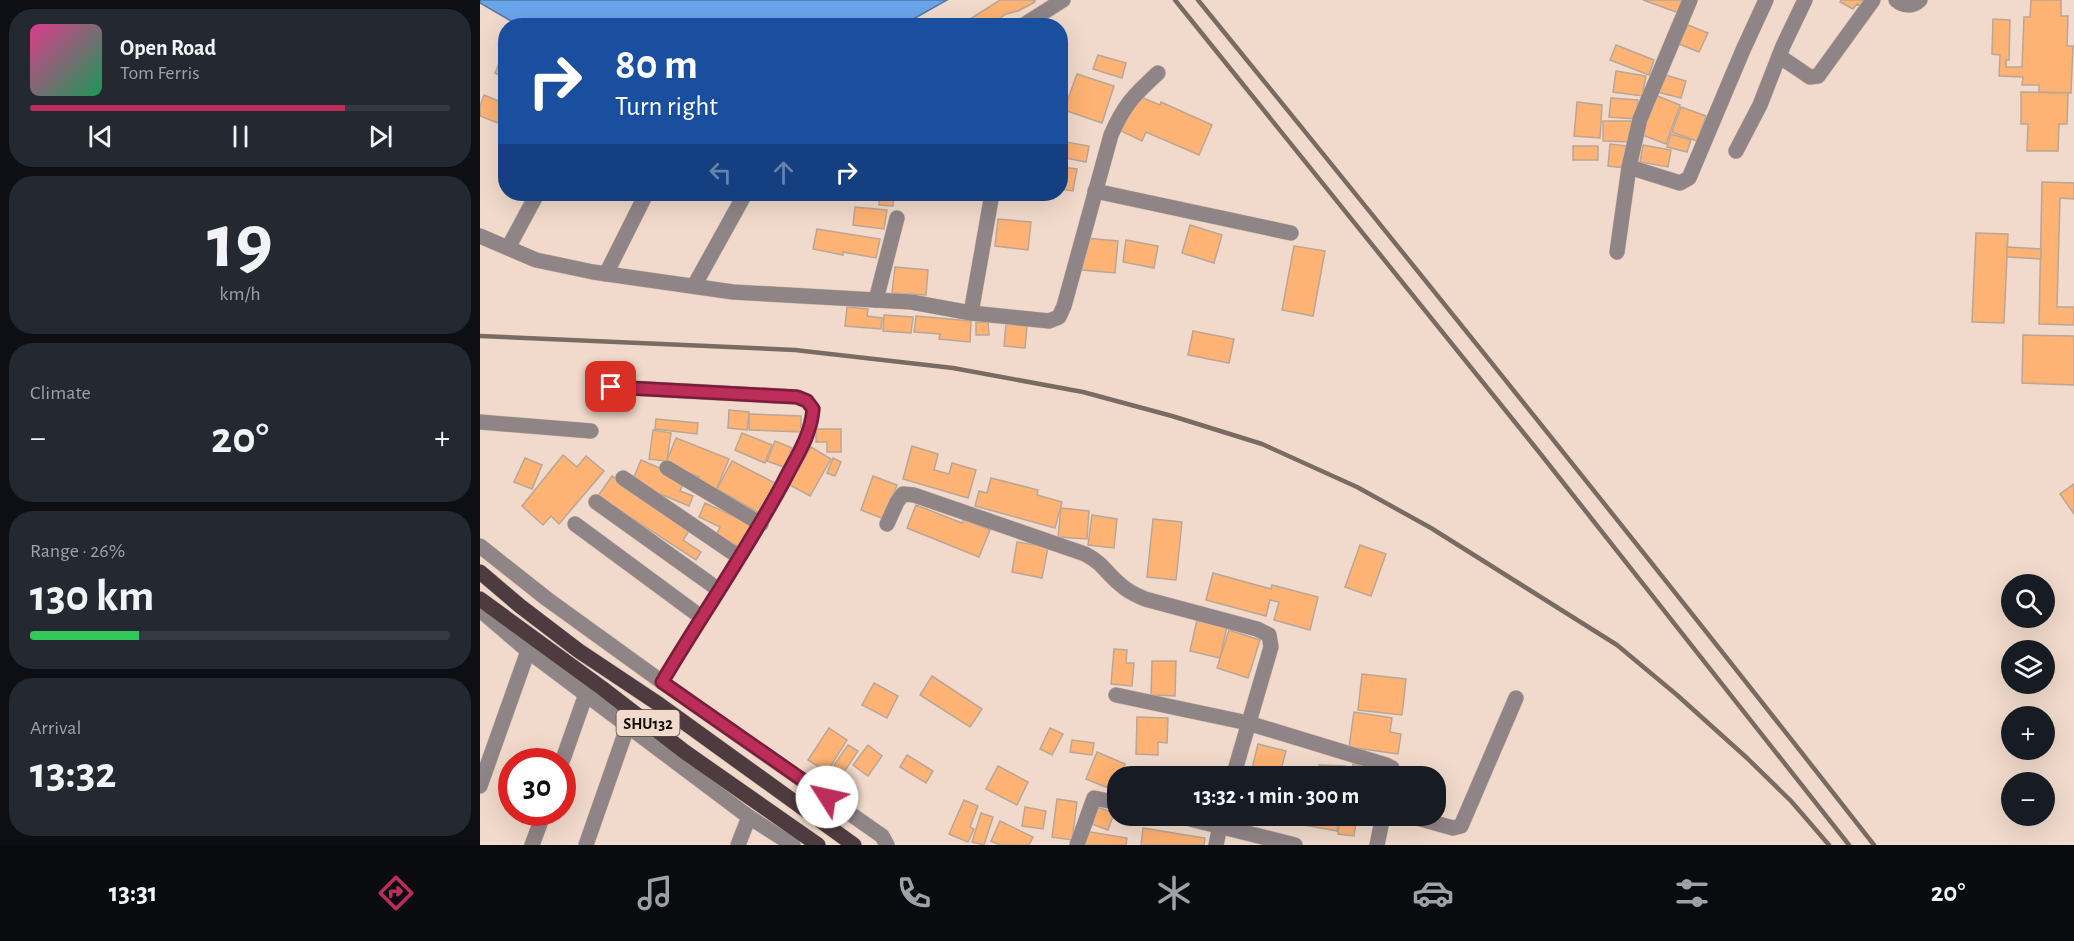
<!DOCTYPE html>
<html lang="en">
<head>
<meta charset="utf-8">
<style>
  :root { --surface:#171b24; --page:#242831; --text:#f1f3f6; --muted:#9ea1a6; --line:#363941; --accent:#bc2d59 }
  body { margin:0; font-family:"Alegreya Sans",sans-serif; background:var(--page); color:var(--text); height:100vh; display:flex; flex-direction:column; font-size:22px; white-space:nowrap }
  * { box-sizing:border-box; margin:0 }
  p { font-size:20px; color:var(--muted) }
  .icon { flex:none; width:33px; height:33px; fill:none; stroke:currentColor; stroke-width:2; stroke-linecap:round; stroke-linejoin:round }
  .map { position:relative; flex:1; overflow:hidden }
  .details { display:flex; flex-direction:column; gap:9px; padding:9px; background:#0d0f14; width:480px }
  .details>* { flex:none }
  .hud { position:absolute; left:18px; top:18px; width:570px; height:183px; border-radius:24px; box-shadow:0 6px 24px #0002; background:#1a4fa0; color:#fff; overflow:hidden }
  .fabs { position:absolute; left:1521px; top:574px; display:grid; gap:12px }
  .fabs a { display:grid; place-items:center; width:54px; height:54px; border-radius:50%; background:var(--surface); box-shadow:0 6px 24px #0002; font-size:30px }
  .speed { position:absolute; left:18px; top:748px; display:flex; gap:12px; font-size:30px; font-weight:700; text-align:center }
  .speed>* { display:grid; place-content:center; width:78px; height:78px; border-radius:50%; background:var(--surface); box-shadow:0 6px 24px #0002; line-height:1 }
  .speed .limit { border:9px solid #d22; background:#fff; color:#111 }
  .pin { position:absolute; display:grid; place-items:center; width:51px; height:51px; color:#fff; margin:-26px; border-radius:12px; box-shadow:0 3px 9px #0006 }
  .me { position:absolute; width:66px; margin:-33px; rotate:305deg; stroke-linejoin:round; filter:drop-shadow(0 0 4px #0008) }
  .turn { display:flex; align-items:center; gap:21px; height:126px; padding:0 18px; font-size:27px }
  .turn .icon { width:78px; height:78px; stroke-width:2.5 }
  .turn b { display:block; font-size:42px; line-height:51px }
  .lanes { display:flex; align-items:center; height:57px; padding:0 18px; background:#0003; justify-content:center; gap:30px; direction:ltr }
  .lanes .off { opacity:.35 }
  .big { font-size:45px; font-weight:700; line-height:1.1 }
  .details .card { flex:1; display:flex; flex-direction:column; justify-content:center; gap:9px; min-width:0; padding:0 21px; border-radius:24px; background:var(--page) }
  .details .dial { align-items:center; gap:0 }
  .dial b { font-size:78px; line-height:1 }
  .song { display:flex; align-items:center; gap:18px }
  .cover { width:72px; height:72px; border-radius:9px; background:linear-gradient(135deg,hsl(330 70% 55%),hsl(150 70% 35%)) }
  .played { height:6px; border-radius:3px; background:linear-gradient(90deg,var(--accent) 75%,var(--line) 75%) }
  .keys { display:flex; justify-content:space-around; direction:ltr }
  .heat { display:flex; justify-content:space-between; align-items:center; font-size:33px; direction:ltr }
  .charge { height:9px; border-radius:4px; background:linear-gradient(90deg,#34c759 26%,var(--line) 0) }
  .trip { position:absolute; left:627px; top:766px; width:339px; height:60px; border-radius:24px; background:var(--surface); box-shadow:0 6px 24px #0002; font-weight:700; line-height:60px; text-align:center }
  .menu { display:flex; height:96px; justify-content:space-around; align-items:center; background:#090b0e; color:var(--muted) }
  .menu .icon { width:42px; height:42px }
  .menu .current { color:var(--accent) }
  .menu b { font-size:27px; color:var(--text) }
  main { display:flex; flex:1; min-height:0 }
  .map>svg:first-child { display:block }
  .water { fill:#6aa5ea; stroke:#5077a6; stroke-width:1.5 }
  .building { fill:#feb273; stroke:#baa696; stroke-width:1.5 }
  .lines { fill:none; stroke-linecap:round; stroke-linejoin:round }
  .minor-casing { stroke:#cdb9ac; stroke-width:16 }
  .major-casing { stroke:#cdb9ac; stroke-width:16 }
  .minor { stroke:#8f8486; stroke-width:15 }
  .major { stroke:#4e3b40; stroke-width:15 }
  .rail { stroke:#796b61; stroke-width:4.5 }
  .route-casing { stroke:#7a1d3a; stroke-width:15 }
  .route { stroke:#bc2d59; stroke-width:10 }
  .labels { text-anchor:middle; stroke-width:5; stroke-linejoin:round; paint-order:stroke }
  .shield { fill:#f1dacb; stroke:#564a42; stroke-width:1.5 }
  .shield-label { font-size:16px; font-weight:bold; fill:#130c07 }
</style>
</head>
<body>
<main>
<section class="details">
<div class="card">
<div class="song"><i class="cover"></i><div><b>Open Road</b><p>Tom Ferris</p></div></div>
<div class="played"></div>
<div class="keys"><svg class="icon" aria-label="previous" viewBox="0 0 24 24"><path d="M18 5L8 12l10 7zM5 5v14"/></svg><svg class="icon" aria-label="pause" viewBox="0 0 24 24"><path d="M8 5v14M16 5v14"/></svg><svg class="icon" aria-label="next" viewBox="0 0 24 24"><path d="M6 5l10 7-10 7zM19 5v14"/></svg></div>
</div>
<div class="card dial"><b>19</b><p>km/h</p></div>
<div class="card"><p>Climate</p>
<div class="heat"><a>−</a><b class="big">20°</b><a>+</a></div>
</div>
<div class="card"><p>Range · 26%</p><b class="big">130 km</b><div class="charge"></div></div>
<div class="card"><p>Arrival</p><b class="big">13:32</b></div>
</section>
<div class="map">
<svg width="1594" height="845" viewBox="0 0 1594 845">
  <rect width="100%" height="100%" fill="#f1dacb"/>
  <polygon class="water" points="0,0 467,0 421,26 38,25 0,3"/>
  <g class="building">
    <polygon points="520,0 555,0 555,2 538,11 526,14 508,26 479,26"/>
    <polygon points="1163,0 1203,0 1199,13"/>
    <polygon points="1361,0 1389,0 1385,8 1377,4 1373,9 1360,2"/>
    <polygon points="1551,0 1581,0 1581,16 1588,16 1587,46 1593,46 1591,93 1559,92 1559,85 1542,85 1543,77 1519,76 1520,55 1512,54 1513,19 1530,20 1529,60 1526,60 1526,67 1542,67 1544,17 1550,17"/>
    <polygon points="1208,25 1228,33 1219,52 1199,44"/>
    <polygon points="1136,45 1174,60 1169,75 1130,60"/>
    <polygon points="618,55 646,63 642,78 613,69"/>
    <polygon points="20,61 26,63 26,78 15,73"/>
    <polygon points="1136,71 1166,76 1162,96 1133,92"/>
    <polygon points="597,74 634,86 622,123 584,110"/>
    <polygon points="1182,74 1206,81 1201,98 1177,92"/>
    <polygon points="1541,92 1588,93 1587,124 1579,124 1578,151 1547,151 1548,124 1541,124"/>
    <polygon points="4,95 26,104 26,118 23,125 0,116 0,106"/>
    <polygon points="656,95 680,105 681,102 732,125 719,155 666,132 662,141 641,131"/>
    <polygon points="1175,95 1200,105 1186,144 1160,134"/>
    <polygon points="1131,98 1158,100 1156,119 1129,117"/>
    <polygon points="1097,102 1122,105 1120,138 1094,136"/>
    <polygon points="1201,107 1226,116 1217,141 1192,132"/>
    <polygon points="1123,121 1152,121 1152,142 1123,141"/>
    <polygon points="1191,134 1211,140 1207,152 1187,147"/>
    <polygon points="580,141 609,146 606,162 580,157"/>
    <polygon points="1130,144 1147,146 1145,168 1128,166"/>
    <polygon points="1163,145 1191,150 1188,167 1160,162"/>
    <rect x="1093" y="146" width="25" height="14"/>
    <polygon points="580,167 597,169 593,191 580,189"/>
    <polygon points="1562,182 1594,183 1594,199 1580,198 1577,307 1594,307 1594,325 1559,324"/>
    <polygon points="399,196 414,197 413,206 399,205"/>
    <polygon points="375,207 407,210 404,229 373,225"/>
    <polygon points="518,219 551,222 548,250 515,246"/>
    <polygon points="710,225 742,235 734,263 702,253"/>
    <polygon points="337,229 400,239 396,258 363,252 363,255 333,249"/>
    <polygon points="1496,233 1528,234 1524,323 1492,322"/>
    <polygon points="605,238 638,241 635,273 602,270"/>
    <polygon points="646,240 678,246 674,268 643,262"/>
    <polygon points="814,246 845,251 833,316 802,310"/>
    <polygon points="1527,247 1561,249 1561,259 1527,257"/>
    <polygon points="415,267 448,270 446,295 412,293"/>
    <polygon points="367,307 388,309 387,316 402,318 401,329 365,326"/>
    <polygon points="404,315 433,317 431,333 403,331"/>
    <polygon points="436,316 491,321 490,342 459,339 460,334 434,332"/>
    <polygon points="496,322 508,322 509,335 496,335"/>
    <polygon points="526,324 547,326 545,348 524,346"/>
    <polygon points="713,331 754,339 749,363 708,355"/>
    <polygon points="1543,335 1594,336 1594,385 1542,383"/>
    <polygon points="249,410 269,412 267,430 248,428"/>
    <polygon points="269,414 321,416 321,432 269,430"/>
    <polygon points="176,419 218,423 217,434 175,429"/>
    <polygon points="336,429 361,429 361,452 347,452 347,442 336,442"/>
    <polygon points="173,430 191,433 187,461 169,459"/>
    <polygon points="262,433 292,445 285,463 255,450"/>
    <polygon points="196,438 249,459 236,490 217,482 219,477 186,463"/>
    <polygon points="295,441 312,448 304,467 287,461"/>
    <polygon points="432,446 458,454 454,470 469,474 472,463 496,470 488,498 423,479"/>
    <polygon points="331,447 351,459 330,496 310,485"/>
    <polygon points="83,455 97,467 106,456 124,471 79,524 71,516 63,525 42,506"/>
    <polygon points="45,458 62,465 52,489 34,482"/>
    <polygon points="353,458 361,462 355,476 347,473"/>
    <polygon points="161,460 205,479 200,491 213,496 209,506 152,482"/>
    <polygon points="252,461 297,484 281,514 237,489"/>
    <polygon points="132,476 211,528 203,540 221,552 216,560 118,496"/>
    <polygon points="393,476 417,485 404,519 381,510"/>
    <polygon points="511,478 558,490 557,495 582,502 575,528 495,506 499,491 507,493"/>
    <polygon points="1594,484 1594,514 1580,494"/>
    <polygon points="225,503 273,525 262,548 236,536 240,527 219,517"/>
    <polygon points="436,505 482,523 484,519 510,530 499,557 427,528"/>
    <polygon points="581,508 609,511 607,539 578,537"/>
    <polygon points="612,515 637,519 634,548 608,545"/>
    <polygon points="673,519 702,522 696,580 667,577"/>
    <polygon points="537,542 568,547 562,578 532,572"/>
    <polygon points="880,545 906,554 891,596 865,587"/>
    <polygon points="733,573 791,589 792,585 838,597 830,630 794,620 799,602 790,600 786,616 726,600"/>
    <polygon points="717,620 747,627 740,658 710,651"/>
    <polygon points="749,630 780,640 768,678 737,668"/>
    <polygon points="634,649 647,650 646,663 654,663 652,686 631,684"/>
    <polygon points="672,661 696,661 695,696 671,695"/>
    <polygon points="882,674 926,679 922,715 878,710"/>
    <polygon points="452,676 502,709 490,727 440,695"/>
    <polygon points="394,683 418,696 407,718 382,705"/>
    <polygon points="874,712 912,718 910,732 921,734 918,754 869,747"/>
    <polygon points="657,717 688,718 687,743 678,742 678,755 656,754"/>
    <polygon points="349,728 367,740 347,772 328,760"/>
    <polygon points="570,728 583,734 572,755 560,749"/>
    <polygon points="592,740 614,743 612,755 590,752"/>
    <polygon points="778,744 806,751 799,777 770,777"/>
    <polygon points="368,745 378,751 360,778 350,771"/>
    <polygon points="388,745 402,756 388,776 373,765"/>
    <polygon points="617,752 645,764 640,777 638,777 638,792 606,779"/>
    <polygon points="427,755 453,771 446,783 420,767"/>
    <polygon points="873,764 906,773 905,777 869,777"/>
    <polygon points="839,765 865,766 864,777 838,777"/>
    <polygon points="518,766 548,782 537,805 506,789"/>
    <polygon points="577,799 597,802 592,840 572,837"/>
    <polygon points="484,800 498,806 490,827 494,829 488,842 469,834"/>
    <polygon points="614,806 634,813 628,830 609,823"/>
    <polygon points="545,807 566,811 563,829 542,826"/>
    <polygon points="501,813 513,817 504,845 492,842"/>
    <polygon points="825,816 859,816 857,831 824,825"/>
    <polygon points="860,816 877,816 874,836 858,834"/>
    <polygon points="520,821 553,837 549,845 520,845 511,841"/>
    <polygon points="663,828 725,838 724,845 661,845"/>
    <polygon points="604,831 647,838 646,845 602,845"/>
  </g>
  <g class="lines">
    <g class="minor-casing">
      <g id="minor">
        <polyline points="1210,0 1160,119 1149,167 1200,183 1209,178 1263,50 1286,0"/>
        <path d="M1416,0C1423,6 1433,7 1440,0"/>
        <polyline points="542,26 583,0"/>
        <polyline points="1299,56 1330,77 1338,76 1393,0"/>
        <polyline points="1256,151 1280,105 1303,46 1325,0"/>
        <polyline points="615,191 811,233"/>
        <path d="M0,236L56,260L113,272L253,292L431,302L491,313L569,321L579,317L584,306L631,135C644,105 654,95 678,73"/>
        <polyline points="28,248 57,194"/>
        <polyline points="1137,252 1149,167"/>
        <polyline points="126,274 166,194"/>
        <polyline points="214,286 265,194"/>
        <polyline points="396,300 417,218"/>
        <polyline points="491,313 512,194"/>
        <path d="M131,387L317,397L327,401L333,409C331,436 316,457 304,481C267,550 222,615 182,682L402,836L407,845"/>
        <polyline points="0,422 111,431"/>
        <polyline points="187,468 281,524"/>
        <polyline points="143,478 259,557"/>
        <polyline points="116,502 239,590"/>
        <polyline points="95,524 221,617"/>
        <path d="M407,524L417,502L423,494L434,495L605,554C624,564 626,573 641,585C648,592 656,595 665,599L777,629L789,635L791,647L753,777"/>
        <polyline points="0,546 67,599 182,682"/>
        <polyline points="0,610 48,651 269,817 313,845"/>
        <polyline points="636,695 768,723 906,765 912,768 914,777"/>
        <polyline points="82,762 106,694"/>
        <polyline points="0,786 48,651"/>
        <polyline points="698,816 815,845"/>
        <polyline points="930,816 973,828 981,826 1036,698"/>
        <polyline points="52,845 64,813"/>
        <polyline points="106,845 148,725"/>
        <polyline points="258,845 269,817"/>
        <polyline points="597,845 614,798 638,803"/>
        <polyline points="736,845 742,816"/>
        <polyline points="897,845 903,816"/>
      </g>
    </g>
    <g class="major-casing">
      <g id="major">
        <polyline points="0,572 40,606 99,651 180,705 374,845"/>
        <polyline points="0,599 122,688 205,752 338,845"/>
      </g>
    </g>
    <use href="#minor" class="minor"/>
    <use href="#major" class="major"/>
    <g class="rail">
      <polyline points="695,0 1059,452 1369,845"/>
      <path d="M718,0C946,280 1172,561 1394,845"/>
      <polyline points="0,336 315,350 473,368 603,392 692,416 782,444 877,487 951,528 1137,645 1197,695 1267,758 1311,801 1349,845"/>
    </g>
  </g>
  <g class="lines">
    <g class="route-casing">
      <path id="route" d="M131,387L317,397L327,401L333,409C331,436 316,457 304,481C267,550 222,615 182,682L347,797"/>
    </g>
    <use href="#route" class="route"/>
  </g>
  <g class="labels">
    <rect class="shield" x="136.5" y="710" width="63" height="26" rx="4.5"/>
    <g class="shield-label">
      <text x="168" y="729">SHU132</text>
    </g>
  </g>
</svg>
<div class="fabs">
<a><svg class="icon" aria-label="search" viewBox="0 0 24 24"><circle cx="10" cy="10" r="6"/><path d="M15 15l6 6"/></svg></a>
<a><svg class="icon" aria-label="layers" viewBox="0 0 24 24"><path d="M12 4l9 5-9 5-9-5zM3 14l9 5 9-5"/></svg></a>
<a>+</a>
<a>−</a>
</div>
<div class="speed"><div class="limit">30</div></div>
<div class="pin" style="left:131px;top:387px;background:#d93025"><svg class="icon" aria-label="arrive" viewBox="0 0 24 24"><path d="M6 21V4h12l-3 4 3 4H6"/></svg></div>
<svg class="me" style="left:347px;top:797px" viewBox="-20 -20 40 40"><circle r="19" fill="#fff"/><path d="M0-13L10 11 0 6-10 11z" fill="#bc2d59"/></svg>
<div class="trip">13:32 · 1 min · 300 m</div>
<div class="hud">
<div class="turn"><svg class="icon" aria-label="right" viewBox="0 0 24 24"><path d="M7 20v-9h11M14 6l5 5-5 5"/></svg><div><b>80 m</b>Turn right</div></div>
<div class="lanes"><svg class="icon off" aria-label="left" viewBox="0 0 24 24"><path d="M17 20v-9H6M10 6l-5 5 5 5"/></svg><svg class="icon off" aria-label="ahead" viewBox="0 0 24 24"><path d="M12 20V5M6 11l6-6 6 6"/></svg><svg class="icon" aria-label="right" viewBox="0 0 24 24"><path d="M7 20v-9h11M14 6l5 5-5 5"/></svg></div>
</div>
</div>
</main>
<nav class="menu">
<b>13:31</b>
<svg class="icon current" aria-label="directions" viewBox="0 0 24 24"><path d="M12 3l9 9-9 9-9-9zM9 14v-3h6M13 9l2 2-2 2"/></svg>
<svg class="icon" aria-label="music" viewBox="0 0 24 24"><path d="M9 18V5l10-2v13"/><circle cx="6" cy="18" r="3"/><circle cx="16" cy="16" r="3"/></svg>
<svg class="icon" aria-label="phone" viewBox="0 0 24 24"><path d="M5 4h4l2 5-3 2q2 4 5 5l2-3 5 2v4C11 20 4 13 5 4z"/></svg>
<svg class="icon" aria-label="climate" viewBox="0 0 24 24"><path d="M12 3v18M4 7l16 10M4 17L20 7"/></svg>
<svg class="icon" aria-label="car" viewBox="0 0 24 24"><path d="M5 17H2v-5l4-1 3-4h7l3 4 3 1v5h-3M9 17h6M6 11h13"/><circle cx="7" cy="17" r="2"/><circle cx="17" cy="17" r="2"/></svg>
<svg class="icon" aria-label="filters" viewBox="0 0 24 24"><path d="M4 7h16M4 17h16"/><circle cx="9" cy="7" r="2"/><circle cx="15" cy="17" r="2"/></svg>
<b>20°</b>
</nav>
</body>
</html>
